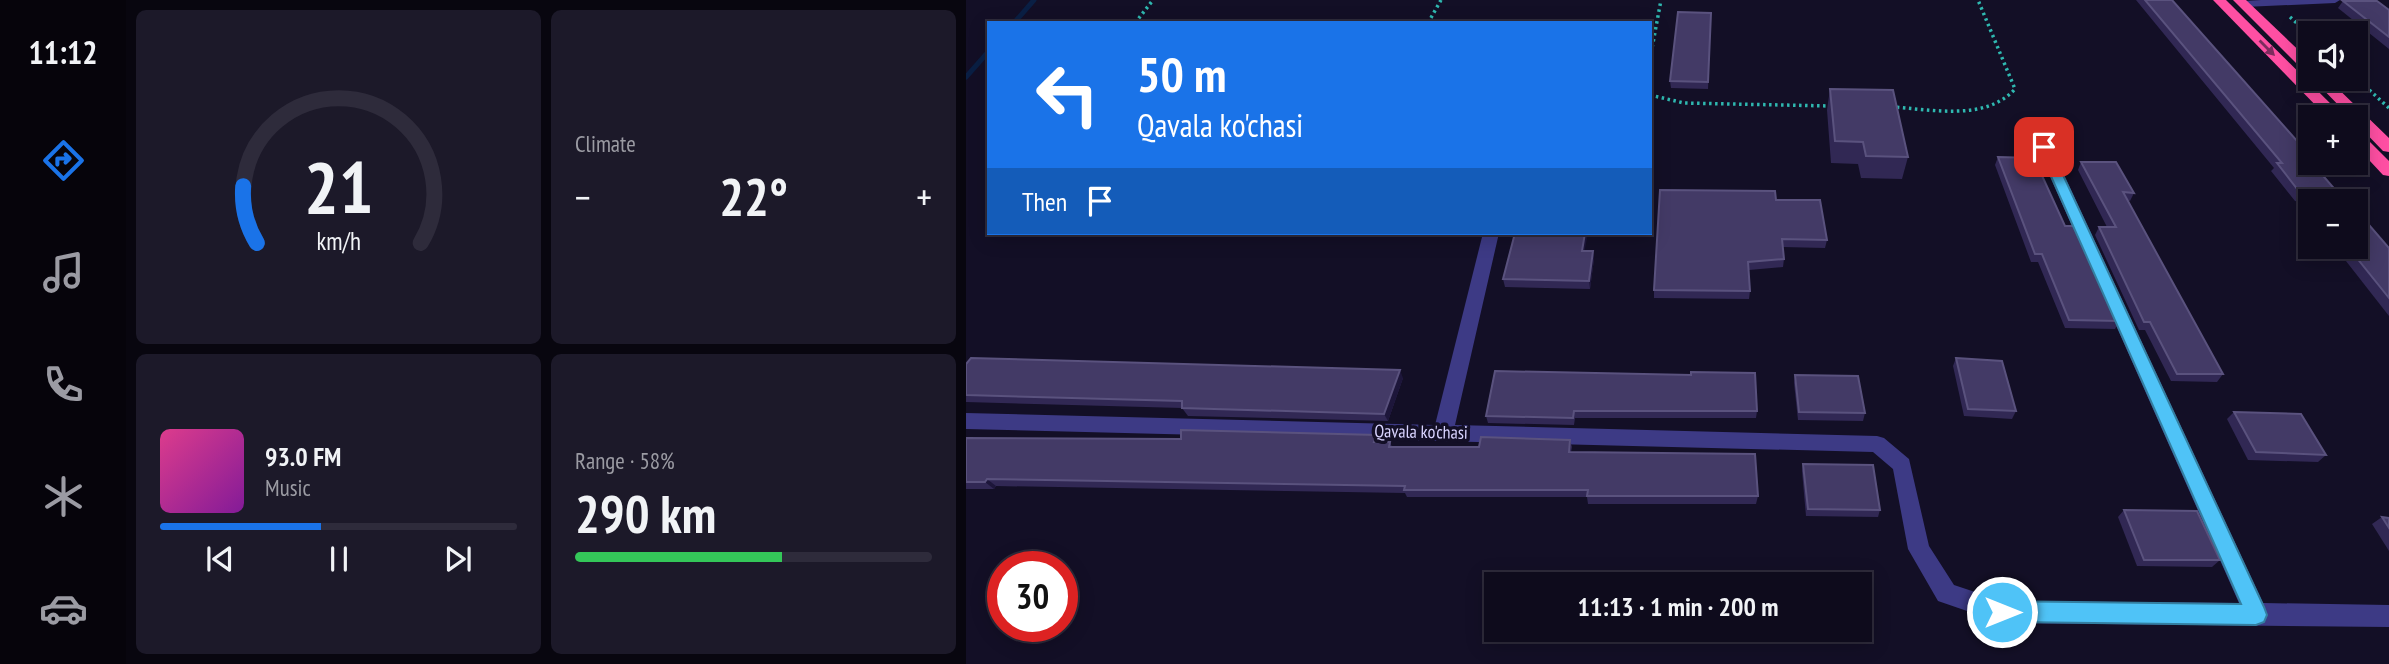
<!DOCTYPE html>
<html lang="en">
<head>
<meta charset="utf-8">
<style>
  :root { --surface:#0e0b1c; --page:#1c1929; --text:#f1f3f6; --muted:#9b9ba3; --line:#2e2b3b; --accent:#1a73e8 }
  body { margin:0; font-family:"PT Sans Narrow",sans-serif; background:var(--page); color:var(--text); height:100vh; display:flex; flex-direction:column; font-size:26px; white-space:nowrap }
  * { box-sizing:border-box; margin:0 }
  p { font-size:23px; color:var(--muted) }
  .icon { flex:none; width:38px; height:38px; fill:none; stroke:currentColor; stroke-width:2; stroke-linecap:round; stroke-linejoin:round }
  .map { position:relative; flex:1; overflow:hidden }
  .drawer { display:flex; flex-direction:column; gap:10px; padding:10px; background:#08060f; width:840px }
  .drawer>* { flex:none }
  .hud { position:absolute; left:21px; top:21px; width:665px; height:214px; border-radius:0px; box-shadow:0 4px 18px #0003,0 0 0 2px var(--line); background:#1a73e8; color:#fff; overflow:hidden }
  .controls { position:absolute; left:1332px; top:21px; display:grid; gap:14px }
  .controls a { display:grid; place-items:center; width:70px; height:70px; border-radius:0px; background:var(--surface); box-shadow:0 4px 18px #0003,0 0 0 2px var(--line); font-size:35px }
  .speed { position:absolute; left:21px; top:551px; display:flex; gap:14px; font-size:35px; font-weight:700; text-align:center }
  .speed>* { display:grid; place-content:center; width:91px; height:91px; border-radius:50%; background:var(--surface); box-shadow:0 4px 18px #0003,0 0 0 2px var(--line); line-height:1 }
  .speed .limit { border:10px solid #d22; background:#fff; color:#111 }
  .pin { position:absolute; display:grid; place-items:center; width:60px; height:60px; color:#fff; margin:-30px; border-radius:14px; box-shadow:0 4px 10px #0006 }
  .me { position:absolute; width:77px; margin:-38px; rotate:90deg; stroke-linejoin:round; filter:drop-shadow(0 0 5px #0008) }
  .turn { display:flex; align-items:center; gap:24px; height:147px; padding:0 35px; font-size:32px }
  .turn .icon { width:91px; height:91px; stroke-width:2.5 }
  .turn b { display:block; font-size:49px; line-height:60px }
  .then { display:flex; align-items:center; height:66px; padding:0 35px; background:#0003; gap:14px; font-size:26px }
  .big { font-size:52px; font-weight:700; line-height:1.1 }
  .drawer .tile { flex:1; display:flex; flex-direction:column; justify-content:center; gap:10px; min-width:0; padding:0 24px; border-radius:10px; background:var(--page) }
  .drawer .dial { align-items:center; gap:0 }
  .dial svg { height:182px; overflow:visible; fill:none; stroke:var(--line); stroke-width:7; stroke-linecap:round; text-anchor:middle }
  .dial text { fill:var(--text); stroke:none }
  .song { display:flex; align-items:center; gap:21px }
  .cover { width:84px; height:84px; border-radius:10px; background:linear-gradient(135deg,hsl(330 70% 55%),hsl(290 70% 35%)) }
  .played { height:7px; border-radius:4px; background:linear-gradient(90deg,var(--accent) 45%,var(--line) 45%) }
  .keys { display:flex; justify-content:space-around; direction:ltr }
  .heat { display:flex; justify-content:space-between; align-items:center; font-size:38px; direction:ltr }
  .charge { height:10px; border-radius:5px; background:linear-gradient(90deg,#34c759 58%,var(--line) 0) }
  .drawer .tiles { flex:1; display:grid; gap:10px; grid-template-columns:repeat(2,1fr) }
  .trip { position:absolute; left:518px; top:572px; width:388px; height:70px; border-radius:0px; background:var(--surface); box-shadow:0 4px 18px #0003,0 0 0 2px var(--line); font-weight:700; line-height:70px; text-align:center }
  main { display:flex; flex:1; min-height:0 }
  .tab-bar { display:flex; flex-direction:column; width:126px; justify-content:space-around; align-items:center; background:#06040b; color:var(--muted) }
  .tab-bar .icon { width:49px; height:49px }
  .tab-bar .current { color:var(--accent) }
  .tab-bar b { font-size:32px; color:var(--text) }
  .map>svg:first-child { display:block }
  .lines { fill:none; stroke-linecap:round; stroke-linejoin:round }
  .stream { stroke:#0a1f44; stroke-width:5 }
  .path { stroke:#2fb8b0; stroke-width:3.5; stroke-dasharray:2.5 3.5; stroke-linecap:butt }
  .street { fill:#3d3a85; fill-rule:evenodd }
  .highway { fill:#ff4fa3; fill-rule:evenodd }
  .wall { fill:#312854 }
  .shaded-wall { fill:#1d163a }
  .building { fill:#433a66; stroke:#5a527e; stroke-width:2 }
  .oneway { fill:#7d2c5e }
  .route { fill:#4fc3f7; stroke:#337fa1; stroke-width:2 }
  .labels { text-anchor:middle; stroke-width:7; stroke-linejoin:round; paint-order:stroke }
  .street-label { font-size:18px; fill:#d9d4ff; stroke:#130f26 }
</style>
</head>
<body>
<main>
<nav class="tab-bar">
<b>11:12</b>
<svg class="icon current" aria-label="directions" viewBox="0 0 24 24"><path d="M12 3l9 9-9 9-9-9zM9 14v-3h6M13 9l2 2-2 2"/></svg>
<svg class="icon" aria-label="music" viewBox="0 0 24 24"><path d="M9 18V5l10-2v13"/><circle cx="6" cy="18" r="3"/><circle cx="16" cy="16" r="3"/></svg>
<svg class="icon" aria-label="phone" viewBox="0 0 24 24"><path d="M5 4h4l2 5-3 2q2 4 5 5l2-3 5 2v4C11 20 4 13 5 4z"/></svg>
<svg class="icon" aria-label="climate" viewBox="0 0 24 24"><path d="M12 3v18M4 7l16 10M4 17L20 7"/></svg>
<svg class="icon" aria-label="car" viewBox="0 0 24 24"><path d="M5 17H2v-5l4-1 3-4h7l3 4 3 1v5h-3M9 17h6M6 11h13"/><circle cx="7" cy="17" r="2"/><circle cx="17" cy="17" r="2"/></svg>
</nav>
<section class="drawer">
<div class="tiles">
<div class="tile dial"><svg viewBox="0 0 100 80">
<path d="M14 69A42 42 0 1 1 86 69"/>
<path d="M14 69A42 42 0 0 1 8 44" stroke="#1a73e8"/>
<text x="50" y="56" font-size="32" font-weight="700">21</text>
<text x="50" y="72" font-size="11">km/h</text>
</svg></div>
<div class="tile"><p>Climate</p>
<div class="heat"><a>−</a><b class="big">22°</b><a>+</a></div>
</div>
<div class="tile">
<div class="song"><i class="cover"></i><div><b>93.0 FM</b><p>Music</p></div></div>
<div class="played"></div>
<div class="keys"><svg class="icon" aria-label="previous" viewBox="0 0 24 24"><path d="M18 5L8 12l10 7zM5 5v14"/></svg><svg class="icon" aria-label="pause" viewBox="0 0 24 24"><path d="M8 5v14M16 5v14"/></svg><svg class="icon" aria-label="next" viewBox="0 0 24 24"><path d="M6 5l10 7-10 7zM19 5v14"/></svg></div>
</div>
<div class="tile"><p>Range · 58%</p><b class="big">290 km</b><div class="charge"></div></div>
</div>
</section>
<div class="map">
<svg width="1423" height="664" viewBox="0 0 1423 664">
  <rect width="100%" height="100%" fill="#130f26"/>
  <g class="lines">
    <g class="stream">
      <polyline points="48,23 68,0"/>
      <polyline points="0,77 23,51"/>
    </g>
    <g class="path">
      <polyline points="1324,17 1344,35"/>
      <polyline points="169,23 187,0"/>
      <polyline points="462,23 475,0"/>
      <polyline points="684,59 695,0"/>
      <polyline points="1390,78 1423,108"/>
      <polyline points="684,95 718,103 864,106"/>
      <path d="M925,107C965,109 1019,122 1049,89L1012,0"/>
    </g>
    <g class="street">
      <polygon points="1295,0 1374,0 1369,3 1278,7 1273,4 1278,1"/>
      <polygon points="1078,143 1085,147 1297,603 1423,605 1423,627 1036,623 972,601 942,549 927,469 907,452 0,429 0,413 469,425 517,233 533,233 489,425 911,436 918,438 943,459 963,546 988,585 1036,601 1273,603 1071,147"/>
    </g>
    <g class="highway">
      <polygon points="1247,0 1260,0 1378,117 1361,117"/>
      <polygon points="1267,0 1280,0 1344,61 1344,73 1339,72"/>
      <polygon points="1347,79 1362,79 1423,138 1423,152 1417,151 1390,123 1390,117 1384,117"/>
      <polygon points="1390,132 1396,134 1423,161 1423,176 1417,175 1390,146"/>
    </g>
  </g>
  <g class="wall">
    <polygon points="1170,0 1206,0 1340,151 1338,154 1379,201 1344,201 1344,214 1334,202 1329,201 1305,171 1308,168"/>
    <polygon points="1377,1 1423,10 1423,49 1372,8"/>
    <polygon points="745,13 742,89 705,88 704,81"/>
    <polygon points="864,89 942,157 936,179 895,178 892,164 865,163 861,110"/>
    <polygon points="1032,157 1099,226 1154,321 1149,329 1099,328 1072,262 1065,262 1029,165"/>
    <polygon points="1115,162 1168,193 1164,201 1161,200 1257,374 1251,382 1205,381 1179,330 1173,330 1129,235 1133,227 1141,227 1112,170"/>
    <polygon points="810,200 861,240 859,248 817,247 818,259 817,267 783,270 784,291 783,299 688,298 688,290"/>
    <polygon points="1369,247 1423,248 1423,316"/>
    <polygon points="619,251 627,251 628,259 624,289 539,287 537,279"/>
    <polygon points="990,358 1050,411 1046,419 998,416 987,366"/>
    <polygon points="0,364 437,378 422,421 222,416 216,408 0,402"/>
    <polygon points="529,371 791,411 790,418 609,418 608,425 522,423 520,416"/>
    <polygon points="829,375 899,413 897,421 832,420 828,383"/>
    <polygon points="1268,412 1360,455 1352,462 1282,460 1261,419"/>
    <polygon points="411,435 414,442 424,442 426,447 513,447 604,440 606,447 605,452 792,496 790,504 622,504 621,497 441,497 439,493 30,486 28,489 0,489 0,438 215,439"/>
    <polygon points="837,464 914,510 912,517 840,516 836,471"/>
    <polygon points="1158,510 1254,560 1246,567 1171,566 1152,517"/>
    <polygon points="1416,517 1423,518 1423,551 1406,524"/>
  </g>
  <g class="shaded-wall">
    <polygon points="619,233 622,233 617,259 616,251"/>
    <polygon points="627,251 628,259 624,289 623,281"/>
    <polygon points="434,370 437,378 422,421 418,414"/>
    <polygon points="411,435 414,442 408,442"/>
    <polygon points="21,479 30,486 28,489 19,482"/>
  </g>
  <g class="building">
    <polygon points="1179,0 1206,0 1340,151 1335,151 1344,161 1344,163 1346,163 1379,201 1346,201 1340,194 1335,194 1311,163 1316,163"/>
    <polygon points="1377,1 1411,1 1423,10 1423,37"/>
    <polygon points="712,12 745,13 742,82 704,81"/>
    <polygon points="864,89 927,90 942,157 900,156 897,142 869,141"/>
    <polygon points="1032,157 1068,158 1099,226 1111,226 1154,321 1103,320 1076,254 1069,254"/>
    <polygon points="1115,162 1150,162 1168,193 1157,192 1257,374 1211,374 1184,322 1178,322 1133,227 1150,227"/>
    <polygon points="694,190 809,191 810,200 854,200 861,240 816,239 818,259 782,262 784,291 688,290"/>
    <polygon points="1390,211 1391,211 1423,248 1423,298 1382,247 1390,247"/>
    <polygon points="549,233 619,233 616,251 627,251 623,281 537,279"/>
    <polygon points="5,358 434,370 418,414 216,408 216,401 0,395 0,364"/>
    <polygon points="990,358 1036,361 1050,411 1002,409"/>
    <polygon points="529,371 725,375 725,372 789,373 791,411 608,411 607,418 520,416"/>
    <polygon points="829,375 892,376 899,413 833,412"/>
    <polygon points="1268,412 1335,414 1360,455 1290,452"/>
    <polygon points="215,430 411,435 408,442 424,442 423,447 513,447 515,437 604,440 603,452 789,454 792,496 621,496 622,490 438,490 439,486 21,479 19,482 0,482 0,438 215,439"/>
    <polygon points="837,464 907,465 914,510 842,509"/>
    <polygon points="1158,510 1231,511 1254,560 1178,560"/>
    <polygon points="1416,517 1423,518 1423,528"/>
  </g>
  <defs><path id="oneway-solid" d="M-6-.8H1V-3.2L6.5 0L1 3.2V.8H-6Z" transform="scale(1.75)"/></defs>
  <use class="oneway" href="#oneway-solid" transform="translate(1301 48) rotate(45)"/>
  <polygon class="route" points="1078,143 1084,147 1298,607 1301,615 1298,622 1290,625 1036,622 1028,619 1025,612 1028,604 1036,601 1275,604 1072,147"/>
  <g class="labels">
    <g class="street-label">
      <text transform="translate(455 432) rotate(1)" y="6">Qavala ko'chasi</text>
    </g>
  </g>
</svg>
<div class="controls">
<a><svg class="icon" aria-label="sound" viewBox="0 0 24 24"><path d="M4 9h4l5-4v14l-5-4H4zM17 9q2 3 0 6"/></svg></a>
<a>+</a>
<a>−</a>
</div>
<div class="speed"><div class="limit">30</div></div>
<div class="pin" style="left:1078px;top:147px;background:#d93025"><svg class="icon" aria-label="arrive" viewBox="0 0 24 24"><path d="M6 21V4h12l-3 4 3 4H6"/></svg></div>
<svg class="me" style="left:1036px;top:612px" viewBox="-20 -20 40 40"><circle r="17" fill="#4fc3f7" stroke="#fff" stroke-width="3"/><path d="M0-11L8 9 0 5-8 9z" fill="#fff"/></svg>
<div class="trip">11:13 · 1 min · 200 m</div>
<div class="hud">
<div class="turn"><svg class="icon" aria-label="left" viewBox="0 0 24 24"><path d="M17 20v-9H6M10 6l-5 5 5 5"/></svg><div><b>50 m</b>Qavala ko'chasi</div></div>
<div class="then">Then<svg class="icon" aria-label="arrive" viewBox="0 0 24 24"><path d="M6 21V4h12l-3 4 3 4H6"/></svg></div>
</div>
</div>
</main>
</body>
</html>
